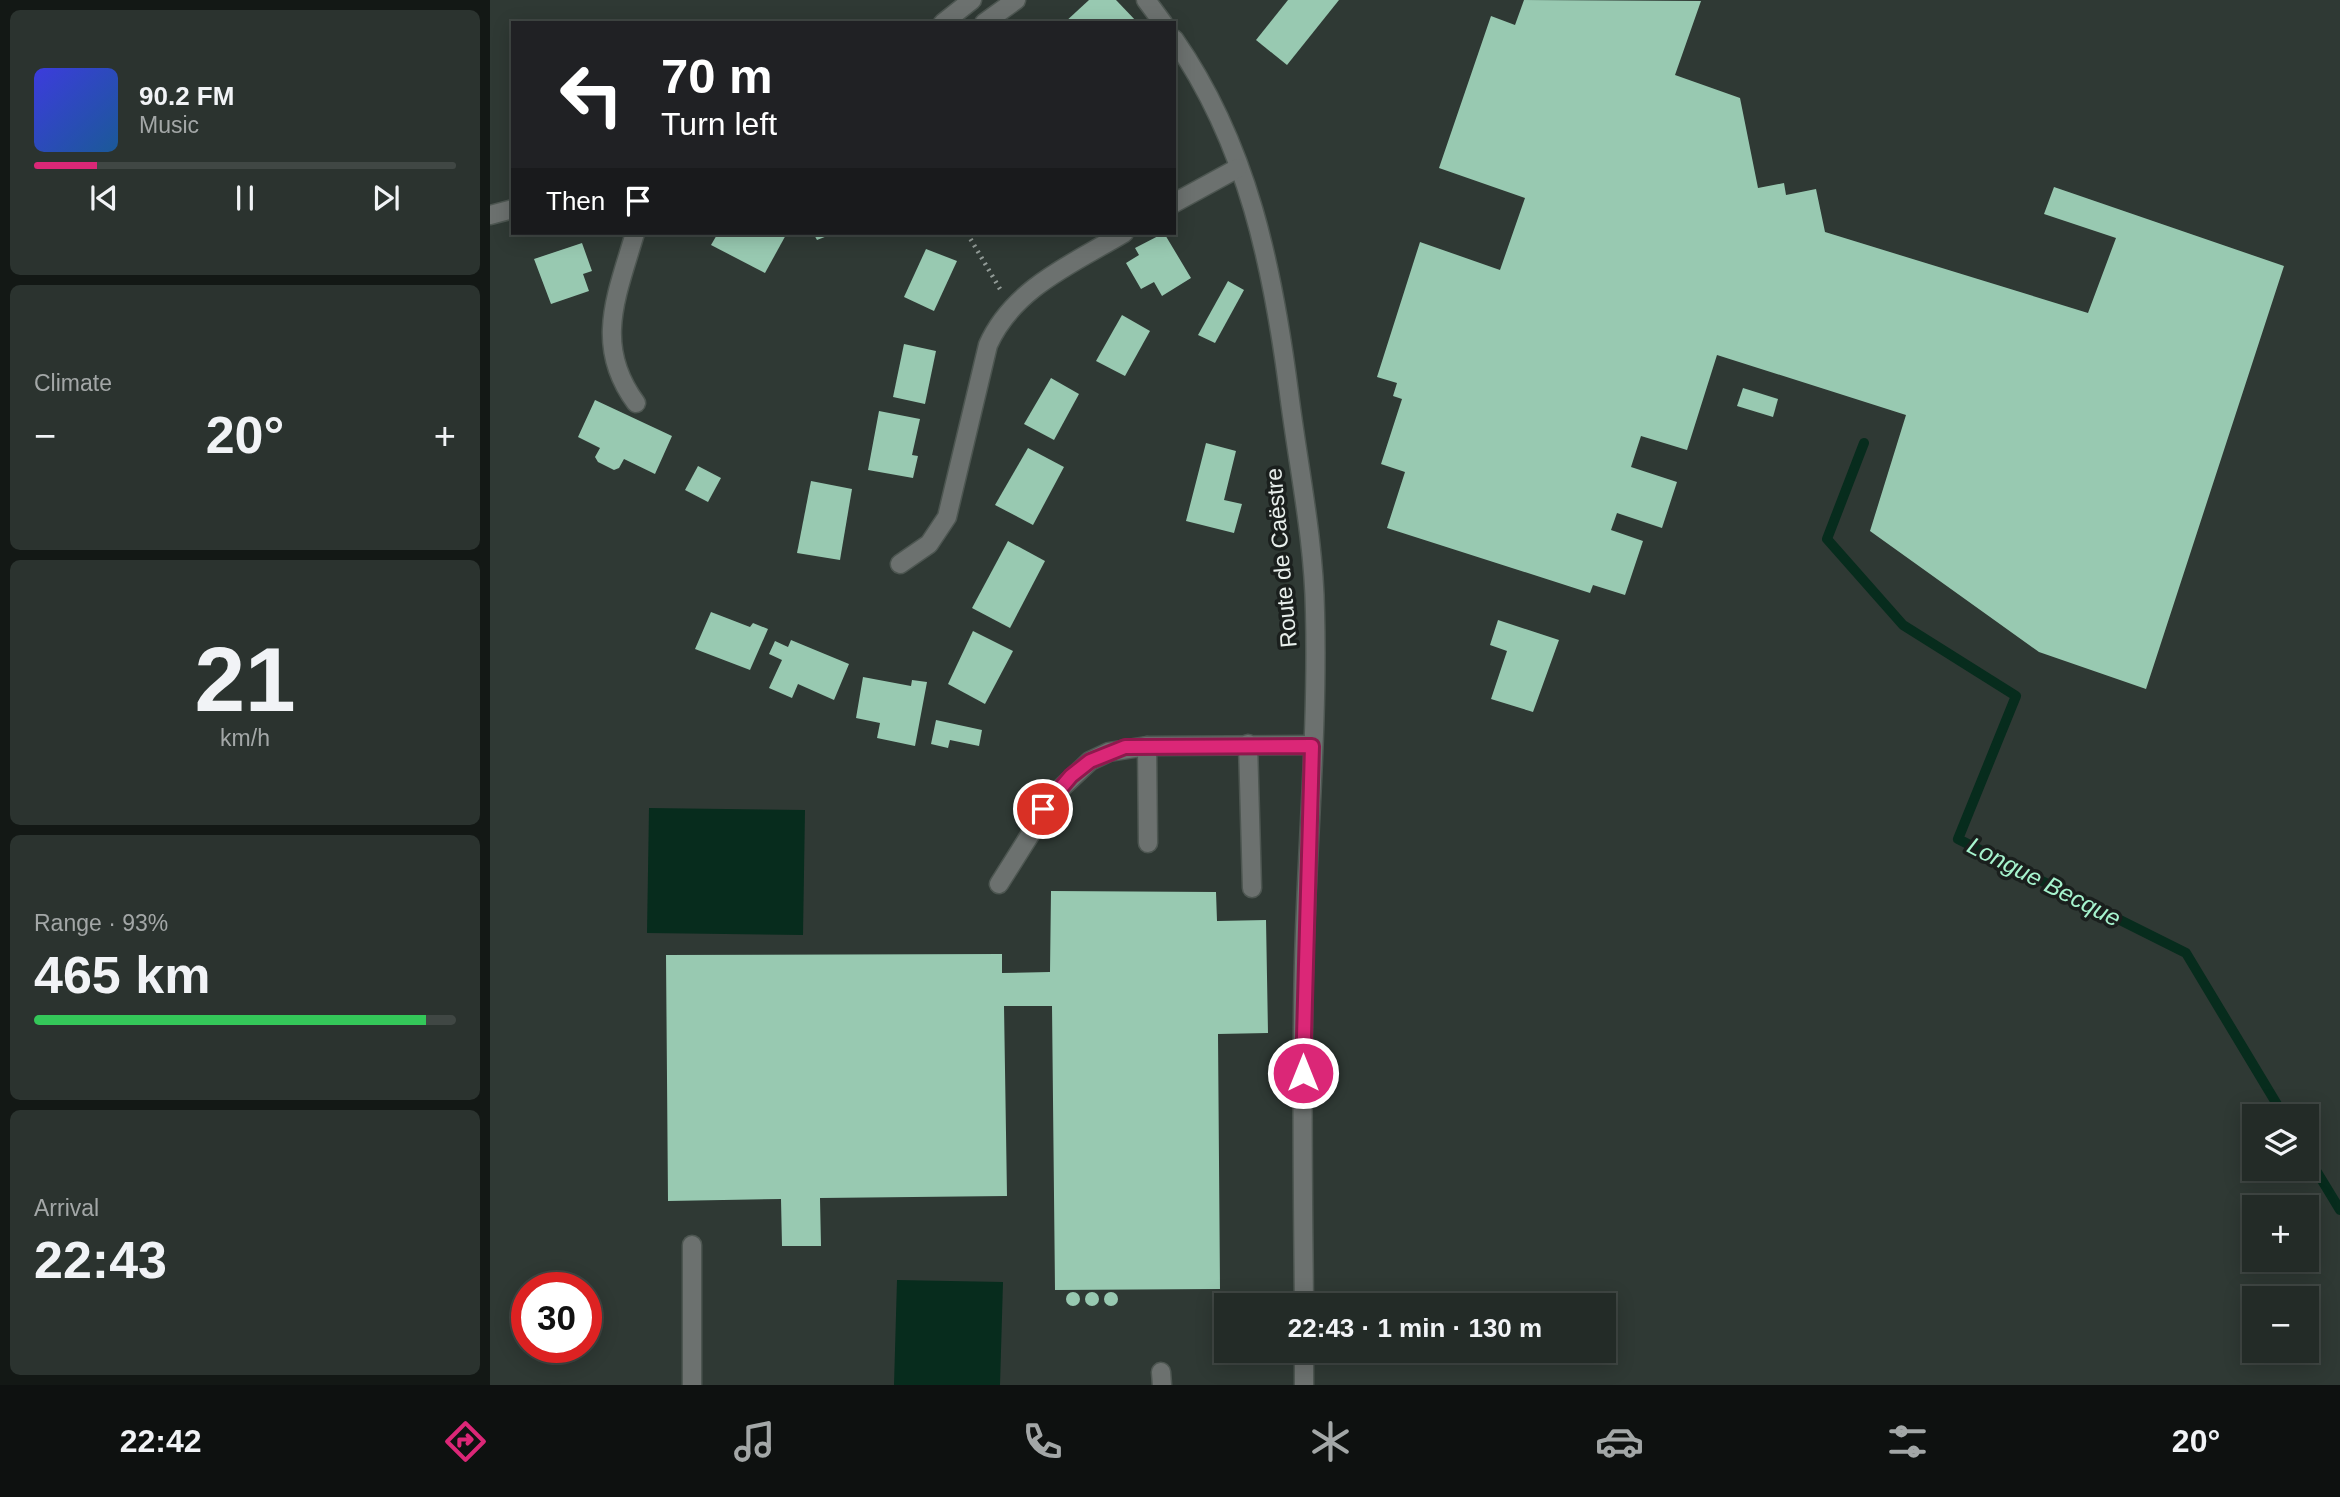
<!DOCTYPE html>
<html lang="en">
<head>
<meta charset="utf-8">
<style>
  :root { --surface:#232b27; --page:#2b332f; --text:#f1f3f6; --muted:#a3a7a7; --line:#404744; --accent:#db2777 }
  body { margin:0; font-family:Helvetica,sans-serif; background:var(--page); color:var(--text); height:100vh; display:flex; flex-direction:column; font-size:26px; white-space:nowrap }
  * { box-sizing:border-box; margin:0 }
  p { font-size:23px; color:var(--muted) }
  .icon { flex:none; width:38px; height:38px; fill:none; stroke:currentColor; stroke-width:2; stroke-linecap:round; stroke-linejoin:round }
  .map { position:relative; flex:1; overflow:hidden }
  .side { display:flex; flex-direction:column; gap:10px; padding:10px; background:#131815; width:490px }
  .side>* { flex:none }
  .hud { position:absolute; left:21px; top:21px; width:665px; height:214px; border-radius:0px; box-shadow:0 4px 18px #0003,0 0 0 2px var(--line); background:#202124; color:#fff; overflow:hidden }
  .buttons { position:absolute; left:1752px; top:1104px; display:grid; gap:14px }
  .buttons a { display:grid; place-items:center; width:77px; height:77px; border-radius:0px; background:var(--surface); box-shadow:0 4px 18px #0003,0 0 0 2px var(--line); font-size:35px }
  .speed { position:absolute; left:21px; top:1272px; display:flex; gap:14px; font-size:35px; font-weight:700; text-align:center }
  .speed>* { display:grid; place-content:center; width:91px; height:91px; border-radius:50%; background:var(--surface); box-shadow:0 4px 18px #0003,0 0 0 2px var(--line); line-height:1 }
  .speed .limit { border:10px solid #d22; background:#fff; color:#111 }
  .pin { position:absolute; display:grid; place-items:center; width:60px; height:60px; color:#fff; margin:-30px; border:4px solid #fff; border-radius:50%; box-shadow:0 2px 7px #0007 }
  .me { position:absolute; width:77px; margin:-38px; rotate:0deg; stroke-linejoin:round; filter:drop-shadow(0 0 5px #0008) }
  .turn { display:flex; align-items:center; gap:24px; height:147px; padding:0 35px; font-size:32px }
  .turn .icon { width:91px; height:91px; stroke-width:2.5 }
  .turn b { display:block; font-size:49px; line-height:60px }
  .then { display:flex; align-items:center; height:66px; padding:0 35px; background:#0003; gap:14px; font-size:26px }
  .big { font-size:52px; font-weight:700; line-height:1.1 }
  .side .tile { flex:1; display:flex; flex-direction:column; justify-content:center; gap:10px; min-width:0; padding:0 24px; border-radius:10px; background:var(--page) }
  .side .dial { align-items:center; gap:0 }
  .dial b { font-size:91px; line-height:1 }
  .song { display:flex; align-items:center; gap:21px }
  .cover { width:84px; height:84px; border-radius:10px; background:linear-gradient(135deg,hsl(240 70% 55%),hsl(210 70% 35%)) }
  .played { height:7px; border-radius:4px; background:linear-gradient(90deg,var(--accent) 15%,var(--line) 15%) }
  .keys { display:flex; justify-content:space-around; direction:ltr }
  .heat { display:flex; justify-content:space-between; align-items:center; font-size:38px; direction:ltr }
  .charge { height:10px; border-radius:5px; background:linear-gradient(90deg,#34c759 93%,var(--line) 0) }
  .trip { position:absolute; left:724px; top:1293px; width:402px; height:70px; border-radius:0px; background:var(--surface); box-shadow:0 4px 18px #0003,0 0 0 2px var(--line); font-weight:700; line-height:70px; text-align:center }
  .menu { display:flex; height:112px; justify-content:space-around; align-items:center; background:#0e1110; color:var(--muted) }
  .menu .icon { width:49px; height:49px }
  .menu .active { color:var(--accent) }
  .menu b { font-size:32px; color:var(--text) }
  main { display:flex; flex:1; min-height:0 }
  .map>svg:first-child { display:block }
  .water { fill:#072c1d }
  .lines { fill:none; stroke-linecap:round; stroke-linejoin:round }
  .stream { stroke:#072c1d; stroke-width:10 }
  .building { fill:#98c9b1 }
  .minor-casing { stroke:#4d5651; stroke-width:21 }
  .path { stroke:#929b97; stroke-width:4.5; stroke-dasharray:2 5; stroke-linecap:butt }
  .minor { stroke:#6c716f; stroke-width:18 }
  .route-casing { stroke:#8e194d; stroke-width:18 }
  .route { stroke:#db2777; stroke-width:12 }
  .labels { text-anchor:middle; stroke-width:7; stroke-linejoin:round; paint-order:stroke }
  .street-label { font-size:23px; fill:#e8efec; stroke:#1a1f1d }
  .water-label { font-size:24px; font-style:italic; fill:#a6f4ce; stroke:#1a1f1d }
</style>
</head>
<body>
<main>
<section class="side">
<div class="tile">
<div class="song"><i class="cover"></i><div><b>90.2 FM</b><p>Music</p></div></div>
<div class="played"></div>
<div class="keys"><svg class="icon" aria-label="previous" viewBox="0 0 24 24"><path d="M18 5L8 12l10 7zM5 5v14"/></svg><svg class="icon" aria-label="pause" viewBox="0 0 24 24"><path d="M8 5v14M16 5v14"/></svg><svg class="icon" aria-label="next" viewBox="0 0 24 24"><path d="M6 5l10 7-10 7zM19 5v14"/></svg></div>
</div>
<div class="tile"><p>Climate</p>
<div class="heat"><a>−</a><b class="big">20°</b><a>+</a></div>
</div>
<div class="tile dial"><b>21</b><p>km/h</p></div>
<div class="tile"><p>Range · 93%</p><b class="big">465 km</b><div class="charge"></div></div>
<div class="tile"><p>Arrival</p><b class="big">22:43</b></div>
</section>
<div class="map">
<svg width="1850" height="1385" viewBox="0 0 1850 1385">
  <rect width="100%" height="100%" fill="#2f3934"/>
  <g class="water">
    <polygon points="159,808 315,810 313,935 157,933"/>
    <polygon points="407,1280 513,1282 510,1385 404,1385"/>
  </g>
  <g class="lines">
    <g class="stream">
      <polyline points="1374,443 1337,539 1413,625 1526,696 1468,839 1696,953 1794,1116"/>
      <polyline points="1816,1154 1850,1210"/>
    </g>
  </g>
  <g class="building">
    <polygon points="599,0 626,0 648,23 574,23"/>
    <polygon points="798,0 849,0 797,65 766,40"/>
    <polygon points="1034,0 1211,1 1185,75 1250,98 1268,188 1294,183 1296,195 1326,189 1335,232 1598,313 1626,238 1554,214 1564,187 1794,266 1656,689 1549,652 1380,531 1416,415 1227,355 1197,450 1151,436 1141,467 1187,482 1172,528 1127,513 1121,530 1153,541 1135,595 1103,585 1100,593 897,528 915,472 891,464 912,399 903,396 907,383 887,377 930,242 1010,270 1035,198 949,168 1001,16 1025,25"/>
    <polygon points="228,233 297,233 275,273 221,245"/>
    <polygon points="323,233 345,233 327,240"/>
    <polygon points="674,233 701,278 672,296 664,282 651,289 636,263 649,255 645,248"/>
    <polygon points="92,243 102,271 93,274 99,291 61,304 44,259"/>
    <polygon points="436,249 467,261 444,311 414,297"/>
    <polygon points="738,281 754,290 725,343 708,335"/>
    <polygon points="632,315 660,331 635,376 606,361"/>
    <polygon points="414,344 446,351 435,404 403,397"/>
    <polygon points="561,378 589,394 564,440 534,424"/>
    <polygon points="1253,388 1288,399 1283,417 1247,406"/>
    <polygon points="105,400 182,436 165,474 134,459 129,468 124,470 108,462 105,457 110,448 88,437"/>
    <polygon points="389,411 430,419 422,455 428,456 423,478 378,470"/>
    <polygon points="716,443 746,451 734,500 752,504 744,533 696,521"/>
    <polygon points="538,448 574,467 543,525 505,505"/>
    <polygon points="208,466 231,478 218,502 195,490"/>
    <polygon points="321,481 362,489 350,560 307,553"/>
    <polygon points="518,541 555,561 520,628 482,608"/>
    <polygon points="221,612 260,627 263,623 278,629 260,670 205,649"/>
    <polygon points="1008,620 1069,640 1043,712 1001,699 1017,651 1000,645"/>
    <polygon points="483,631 523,651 495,704 458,684"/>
    <polygon points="301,640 359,664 344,700 308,684 302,698 279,688 292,660 279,654 285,641 298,647"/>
    <polygon points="373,677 421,686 422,680 437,682 425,746 387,738 390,723 366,718"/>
    <polygon points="446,720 492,730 489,746 460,740 458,748 441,744"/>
    <polygon points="561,891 726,892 727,921 776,920 778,1033 728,1034 730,1289 565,1290 562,1006 514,1006 517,1196 330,1198 331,1246 292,1246 291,1199 178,1201 176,955 512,954 512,973 560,972"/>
    <circle cx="583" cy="1299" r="7"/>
    <circle cx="602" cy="1299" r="7"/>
    <circle cx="621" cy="1299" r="7"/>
  </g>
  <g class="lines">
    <g class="minor-casing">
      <g id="minor">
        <polyline points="656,0 673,23"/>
        <polyline points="453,23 482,0"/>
        <polyline points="494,23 526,0"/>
        <path d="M684,39C758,145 783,269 799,393C808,465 824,539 825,612C828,728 817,846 814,962C811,1076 813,1191 814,1306"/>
        <polyline points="684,203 748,168"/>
        <polyline points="0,215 23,209"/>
        <path d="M145,233C127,295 103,345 146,403"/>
        <path d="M410,564L439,544L457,517L498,345C523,288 584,263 634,233"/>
        <polyline points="758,744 762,888"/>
        <polyline points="657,746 658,843"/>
        <polyline points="509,884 567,792 600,761 619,752 657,746 822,745"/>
        <polyline points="814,1351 814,1385"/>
        <polyline points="671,1372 672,1385"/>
        <polyline points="202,1385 202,1245"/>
      </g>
    </g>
    <polyline class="path" points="477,233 510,289"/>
    <use href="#minor" class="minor"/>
  </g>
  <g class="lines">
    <g class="route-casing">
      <polyline id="route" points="553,809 581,776 600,761 635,747 822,746 813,1073"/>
    </g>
    <use href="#route" class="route"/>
  </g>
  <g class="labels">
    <g class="street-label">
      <text transform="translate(791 558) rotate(-95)" y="8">Route de Caëstre</text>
    </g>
    <g class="water-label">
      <text transform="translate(1554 882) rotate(27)" y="8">Longue Becque</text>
    </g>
  </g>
</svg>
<div class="buttons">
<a><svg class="icon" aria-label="layers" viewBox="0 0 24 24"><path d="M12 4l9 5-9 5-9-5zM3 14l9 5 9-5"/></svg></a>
<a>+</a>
<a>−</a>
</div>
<div class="speed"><div class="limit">30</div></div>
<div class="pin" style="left:553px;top:809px;background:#d93025"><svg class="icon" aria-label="arrive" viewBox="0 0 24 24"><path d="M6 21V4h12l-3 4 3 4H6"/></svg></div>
<svg class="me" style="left:813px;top:1073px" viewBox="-20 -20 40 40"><circle r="17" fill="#db2777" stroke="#fff" stroke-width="3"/><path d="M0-11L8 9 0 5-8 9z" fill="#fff"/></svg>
<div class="trip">22:43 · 1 min · 130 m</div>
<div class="hud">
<div class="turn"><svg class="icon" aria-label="left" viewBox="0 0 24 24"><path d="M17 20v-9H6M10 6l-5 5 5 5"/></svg><div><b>70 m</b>Turn left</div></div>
<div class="then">Then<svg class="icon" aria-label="arrive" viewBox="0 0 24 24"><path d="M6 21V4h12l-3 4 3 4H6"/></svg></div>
</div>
</div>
</main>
<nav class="menu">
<b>22:42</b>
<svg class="icon active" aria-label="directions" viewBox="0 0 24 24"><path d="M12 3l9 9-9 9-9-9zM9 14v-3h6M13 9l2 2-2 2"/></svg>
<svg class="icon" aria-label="music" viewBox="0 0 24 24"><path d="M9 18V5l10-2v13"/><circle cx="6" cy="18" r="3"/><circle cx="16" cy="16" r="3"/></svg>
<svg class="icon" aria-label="phone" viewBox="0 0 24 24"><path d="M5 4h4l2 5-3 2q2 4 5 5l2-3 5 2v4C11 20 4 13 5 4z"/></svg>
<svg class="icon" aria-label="climate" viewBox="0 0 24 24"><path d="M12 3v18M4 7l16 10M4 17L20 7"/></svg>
<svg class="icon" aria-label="car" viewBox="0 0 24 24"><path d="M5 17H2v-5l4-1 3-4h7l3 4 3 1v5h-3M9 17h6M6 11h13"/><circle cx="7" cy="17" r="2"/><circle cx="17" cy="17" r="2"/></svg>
<svg class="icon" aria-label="filters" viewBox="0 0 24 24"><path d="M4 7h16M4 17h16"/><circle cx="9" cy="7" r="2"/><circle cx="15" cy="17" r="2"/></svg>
<b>20°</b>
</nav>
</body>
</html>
